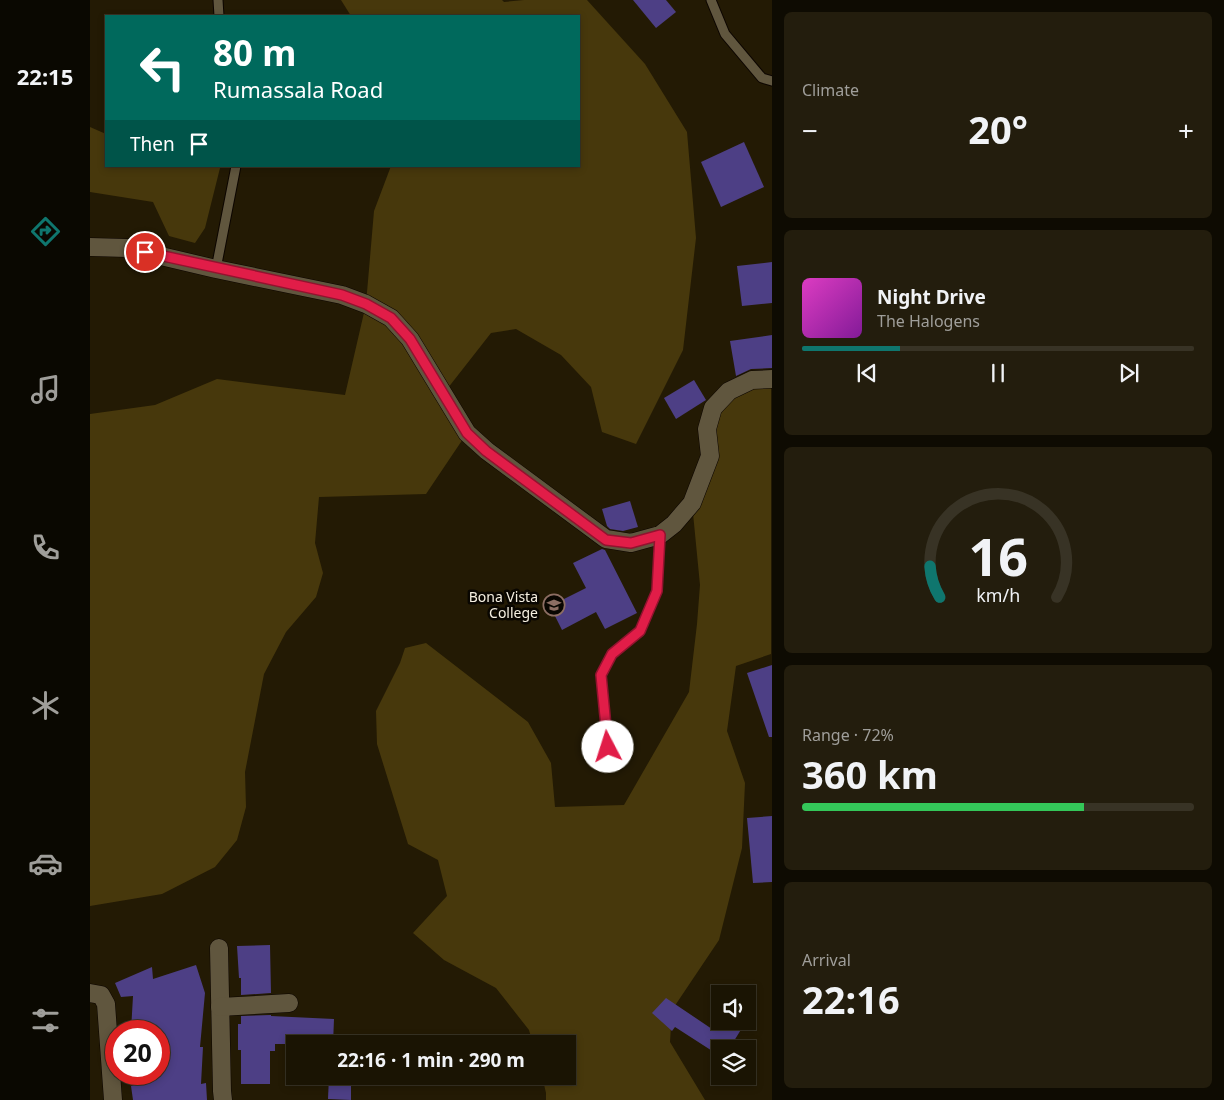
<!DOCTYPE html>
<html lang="en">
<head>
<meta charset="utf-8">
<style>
  :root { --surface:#1a1403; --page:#231d0d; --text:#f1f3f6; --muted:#9f9e9a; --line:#383325; --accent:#0f766e }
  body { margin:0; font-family:"Noto Sans",sans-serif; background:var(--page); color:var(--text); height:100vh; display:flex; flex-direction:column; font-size:19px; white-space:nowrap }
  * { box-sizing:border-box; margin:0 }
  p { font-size:16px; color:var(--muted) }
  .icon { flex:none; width:28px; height:28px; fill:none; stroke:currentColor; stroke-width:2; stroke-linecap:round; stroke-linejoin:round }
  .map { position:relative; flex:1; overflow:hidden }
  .drawer { display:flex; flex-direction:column; gap:12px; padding:12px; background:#0e0b02; width:452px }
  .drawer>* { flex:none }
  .guide { position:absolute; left:15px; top:15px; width:475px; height:152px; border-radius:0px; box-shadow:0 2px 8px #0003,0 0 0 1px var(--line); background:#00695c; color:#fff; overflow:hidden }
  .controls { position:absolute; left:621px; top:985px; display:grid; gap:10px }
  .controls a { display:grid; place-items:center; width:45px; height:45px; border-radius:0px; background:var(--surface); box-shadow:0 2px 8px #0003,0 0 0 1px var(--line); font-size:25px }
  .speed { position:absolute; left:15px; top:1020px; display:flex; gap:10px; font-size:25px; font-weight:700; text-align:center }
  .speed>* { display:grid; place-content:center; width:65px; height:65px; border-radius:50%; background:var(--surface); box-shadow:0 2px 8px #0003,0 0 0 1px var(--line); line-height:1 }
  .speed .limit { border:8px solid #d22; background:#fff; color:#111 }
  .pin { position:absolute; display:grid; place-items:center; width:42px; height:42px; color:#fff; margin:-21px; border:2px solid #fff; border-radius:50%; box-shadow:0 1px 5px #0007 }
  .me { position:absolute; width:55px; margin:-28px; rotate:355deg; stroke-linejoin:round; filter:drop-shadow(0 0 4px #0008) }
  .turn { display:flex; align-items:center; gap:18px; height:105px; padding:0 25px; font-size:22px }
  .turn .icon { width:65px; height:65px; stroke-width:2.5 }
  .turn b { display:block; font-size:35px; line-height:42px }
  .then { display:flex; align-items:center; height:48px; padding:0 25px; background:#0003; gap:10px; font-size:19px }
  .big { font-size:38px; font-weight:700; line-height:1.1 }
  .drawer .card { flex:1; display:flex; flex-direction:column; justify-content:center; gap:8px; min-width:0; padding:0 18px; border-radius:8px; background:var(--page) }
  .drawer .dial { align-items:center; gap:0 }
  .dial svg { height:130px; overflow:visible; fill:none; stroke:var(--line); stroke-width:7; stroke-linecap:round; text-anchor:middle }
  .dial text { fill:var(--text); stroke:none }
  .song { display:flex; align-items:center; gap:15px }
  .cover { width:60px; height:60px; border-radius:8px; background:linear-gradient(135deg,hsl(310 70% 55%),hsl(290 70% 35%)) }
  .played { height:5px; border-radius:2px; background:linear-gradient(90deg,var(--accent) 25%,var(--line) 25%) }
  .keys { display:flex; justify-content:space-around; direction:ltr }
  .heat { display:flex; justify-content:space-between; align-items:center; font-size:28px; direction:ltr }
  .charge { height:8px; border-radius:4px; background:linear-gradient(90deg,#34c759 72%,var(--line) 0) }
  .trip { position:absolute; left:196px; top:1035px; width:290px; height:50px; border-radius:0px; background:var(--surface); box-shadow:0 2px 8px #0003,0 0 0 1px var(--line); font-weight:700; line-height:50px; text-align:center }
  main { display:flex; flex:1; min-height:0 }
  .tab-bar { display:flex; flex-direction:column; width:90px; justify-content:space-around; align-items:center; background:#0a0801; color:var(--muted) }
  .tab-bar .icon { width:35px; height:35px }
  .tab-bar .current { color:var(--accent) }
  .tab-bar b { font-size:22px; color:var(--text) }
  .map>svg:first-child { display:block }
  .green { fill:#47380c }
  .building { fill:#4d3f85 }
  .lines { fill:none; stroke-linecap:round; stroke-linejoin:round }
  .lane-casing { stroke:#0c0500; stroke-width:11 }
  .street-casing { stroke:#0c0500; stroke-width:19 }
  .lane { stroke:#60563e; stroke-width:9 }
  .street { stroke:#60563e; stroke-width:18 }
  .route-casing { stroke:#92132f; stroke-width:12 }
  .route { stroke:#e11d48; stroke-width:9 }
  .labels { text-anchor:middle; stroke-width:5; stroke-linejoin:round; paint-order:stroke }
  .poi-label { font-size:14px; fill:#f5efe1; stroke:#090601; text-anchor:end }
</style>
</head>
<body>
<main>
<nav class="tab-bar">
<b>22:15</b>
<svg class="icon current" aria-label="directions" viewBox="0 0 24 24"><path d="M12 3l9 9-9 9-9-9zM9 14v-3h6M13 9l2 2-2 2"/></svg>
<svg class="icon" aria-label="music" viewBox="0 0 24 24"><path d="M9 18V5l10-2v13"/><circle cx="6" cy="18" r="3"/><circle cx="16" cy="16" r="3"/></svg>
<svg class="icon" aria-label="phone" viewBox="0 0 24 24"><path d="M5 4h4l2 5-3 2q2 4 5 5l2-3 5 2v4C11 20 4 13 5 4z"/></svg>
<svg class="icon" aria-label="climate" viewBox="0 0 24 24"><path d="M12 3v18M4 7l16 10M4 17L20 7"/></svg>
<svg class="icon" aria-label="car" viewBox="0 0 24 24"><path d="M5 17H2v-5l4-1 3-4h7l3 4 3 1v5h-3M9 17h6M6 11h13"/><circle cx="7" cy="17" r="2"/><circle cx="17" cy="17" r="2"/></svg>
<svg class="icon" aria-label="filters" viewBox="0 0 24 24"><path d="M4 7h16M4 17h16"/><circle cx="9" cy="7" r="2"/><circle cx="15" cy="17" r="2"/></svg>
</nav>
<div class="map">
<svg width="682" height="1100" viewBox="0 0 682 1100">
  <rect width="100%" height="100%" fill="#231a04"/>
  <g class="green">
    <polygon points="251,0 412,0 414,2 434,0 497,0 555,64 597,132 606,238 593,350 546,444 512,432 501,387 471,355 426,329 401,333 354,393 377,433 336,494 229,497 225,543 233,573 226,597 196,632 174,674 155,772 156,807 147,840 125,867 72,894 0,906 0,414 65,405 127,379 255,395 276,304 284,211 301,166 489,166 489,16 261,16"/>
    <polygon points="0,127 16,134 16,166 121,166 130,168 115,228 105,243 79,236 63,202 0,192"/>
    <polygon points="681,379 681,654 646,666 637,731 655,783 652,848 629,940 582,1010 580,1042 615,1100 456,1100 456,1093 452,1076 478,1076 478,1044 443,1044 439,1030 406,988 354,960 323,933 357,896 348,860 318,844 287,744 286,711 310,663 315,648 336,643 438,722 461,763 465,807 534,805 599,692 607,624 610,585 602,503 623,408"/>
  </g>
  <g class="building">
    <polygon points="543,0 576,0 586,12 566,28"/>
    <polygon points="654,142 674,187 631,207 611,162"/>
    <polygon points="682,262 682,303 652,306 647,266"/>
    <polygon points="682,335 682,368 661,369 646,376 640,341"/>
    <polygon points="604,380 616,400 586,419 574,398"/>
    <polygon points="540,501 548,527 533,531 520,529 517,526 512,509"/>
    <polygon points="512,549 515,550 547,613 515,629 506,612 472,630 460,606 496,588 483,563"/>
    <polygon points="682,665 682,737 679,737 657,673"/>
    <polygon points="682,816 682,882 663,883 657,818"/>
    <polygon points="180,945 181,993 151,995 151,978 149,978 147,946"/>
    <polygon points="106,965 115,993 110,1047 113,1047 111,1084 116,1083 117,1100 43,1100 41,1086 44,1085 42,1074 69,1074 69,1031 41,1031 43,996 31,997 25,983 62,967 63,979"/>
    <polygon points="576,998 622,1029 627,1021 641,1021 652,1028 639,1049 630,1049 630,1056 585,1027 582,1031 562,1013"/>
    <polygon points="181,1015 181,1016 244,1019 243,1044 185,1044 185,1051 180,1051 180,1084 151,1084 151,1050 148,1050 148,1024 151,1024 151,1016"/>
    <polygon points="239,1076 261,1076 261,1100 238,1099"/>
  </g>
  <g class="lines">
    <g class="lane-casing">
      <g id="lane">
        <polyline points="128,0 129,16"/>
        <polyline points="621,0 635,34 672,78 682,81"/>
        <polyline points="126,269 146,166"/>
        <polyline points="518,747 511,675 522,654 550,631 567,591 570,535"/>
      </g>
    </g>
    <g class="street-casing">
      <g id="street">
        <polyline points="0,247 37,248 126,269 252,295 276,304 301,318 320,339 377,433 397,451 516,539 541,543 570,535 584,524 602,503 620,456 617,429 623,408 639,391 662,380 682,379"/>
        <polyline points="129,948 132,1091 133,1100"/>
        <polyline points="0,993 11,995 16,1004 23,1100"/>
        <polyline points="130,1007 199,1003"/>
      </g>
    </g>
    <use href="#lane" class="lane"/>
    <use href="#street" class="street"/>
  </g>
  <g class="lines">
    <g class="route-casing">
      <polyline id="route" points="55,252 252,295 276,304 301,318 320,339 377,433 396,451 516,540 541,543 570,535 567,591 550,631 522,654 511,675 518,747"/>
    </g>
    <use href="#route" class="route"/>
  </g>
  <defs>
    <g id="school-ring" transform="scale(1.125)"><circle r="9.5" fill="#090601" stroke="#8d6e63" stroke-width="1.5"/><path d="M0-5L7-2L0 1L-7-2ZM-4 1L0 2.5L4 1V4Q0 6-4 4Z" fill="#8d6e63"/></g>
  </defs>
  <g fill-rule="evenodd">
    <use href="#school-ring" x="464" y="605"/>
  </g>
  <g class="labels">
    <g class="poi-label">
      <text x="448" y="602">Bona Vista<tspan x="448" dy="16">College</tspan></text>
    </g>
  </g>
</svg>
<div class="controls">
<a><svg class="icon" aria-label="sound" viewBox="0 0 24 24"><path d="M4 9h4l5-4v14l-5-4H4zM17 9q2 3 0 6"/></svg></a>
<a><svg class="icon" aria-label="layers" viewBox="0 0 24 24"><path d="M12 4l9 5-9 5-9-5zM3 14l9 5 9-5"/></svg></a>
</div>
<div class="speed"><div class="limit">20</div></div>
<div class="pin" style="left:55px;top:252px;background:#d93025"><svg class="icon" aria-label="arrive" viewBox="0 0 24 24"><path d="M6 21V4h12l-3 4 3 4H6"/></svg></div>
<svg class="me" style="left:518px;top:747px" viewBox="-20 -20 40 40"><circle r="19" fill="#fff"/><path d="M0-13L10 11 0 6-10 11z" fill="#e11d48"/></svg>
<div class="trip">22:16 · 1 min · 290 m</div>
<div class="guide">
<div class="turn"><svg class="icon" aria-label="left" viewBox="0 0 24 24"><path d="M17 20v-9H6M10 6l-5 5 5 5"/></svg><div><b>80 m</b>Rumassala Road</div></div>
<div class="then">Then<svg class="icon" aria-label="arrive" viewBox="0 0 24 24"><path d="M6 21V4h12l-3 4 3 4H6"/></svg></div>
</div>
</div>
<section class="drawer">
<div class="card"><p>Climate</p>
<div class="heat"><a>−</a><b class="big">20°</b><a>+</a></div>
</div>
<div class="card">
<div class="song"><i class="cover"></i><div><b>Night Drive</b><p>The Halogens</p></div></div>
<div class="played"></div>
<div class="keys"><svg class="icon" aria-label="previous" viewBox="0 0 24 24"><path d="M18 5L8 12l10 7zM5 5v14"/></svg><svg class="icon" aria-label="pause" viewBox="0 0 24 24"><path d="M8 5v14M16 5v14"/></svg><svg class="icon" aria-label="next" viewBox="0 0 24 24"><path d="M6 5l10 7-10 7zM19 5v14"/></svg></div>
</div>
<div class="card dial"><svg viewBox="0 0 100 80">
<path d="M14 69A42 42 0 1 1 86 69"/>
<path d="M14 69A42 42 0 0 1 8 50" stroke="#0f766e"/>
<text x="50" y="56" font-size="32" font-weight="700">16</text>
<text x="50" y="72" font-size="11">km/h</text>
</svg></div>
<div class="card"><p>Range · 72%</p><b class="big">360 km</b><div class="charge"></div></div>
<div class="card"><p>Arrival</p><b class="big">22:16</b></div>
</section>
</main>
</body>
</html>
